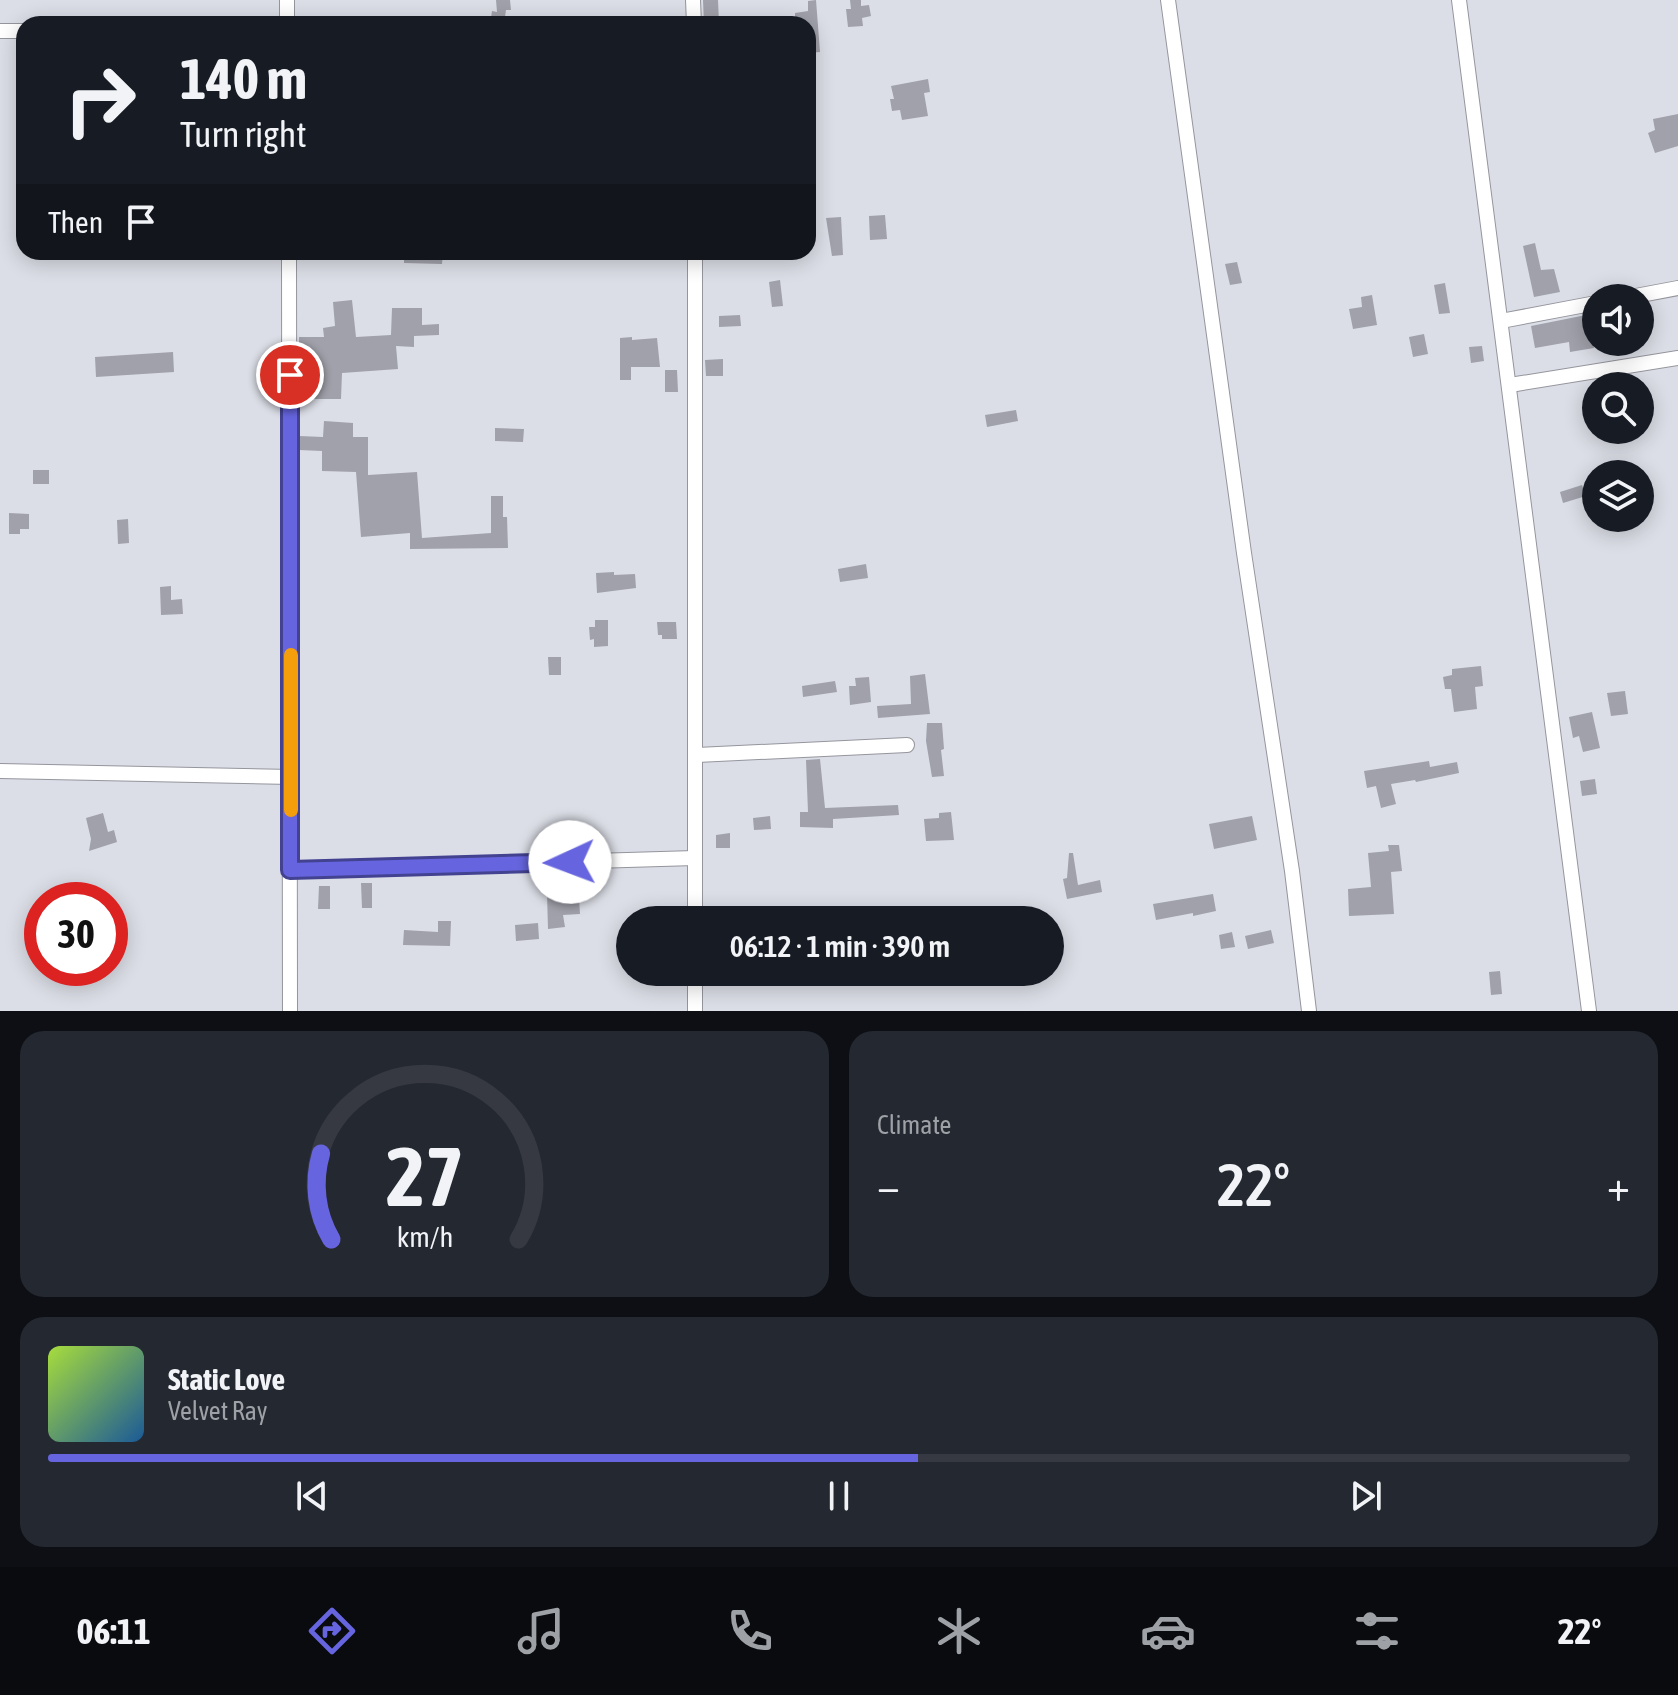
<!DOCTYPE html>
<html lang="en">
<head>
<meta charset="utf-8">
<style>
  :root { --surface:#171b24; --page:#242831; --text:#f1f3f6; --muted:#9ea1a6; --line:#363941; --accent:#6665df }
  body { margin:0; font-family:"Asap Condensed",sans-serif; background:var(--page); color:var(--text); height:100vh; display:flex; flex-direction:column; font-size:30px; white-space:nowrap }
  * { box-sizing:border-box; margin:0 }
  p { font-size:26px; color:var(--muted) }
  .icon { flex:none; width:44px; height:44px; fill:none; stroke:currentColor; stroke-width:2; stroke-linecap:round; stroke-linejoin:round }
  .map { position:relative; height:1011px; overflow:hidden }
  .drawer { display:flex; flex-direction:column; gap:20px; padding:20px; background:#0d0f14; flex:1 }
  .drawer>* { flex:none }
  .top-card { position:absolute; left:16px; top:16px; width:800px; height:244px; border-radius:24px; box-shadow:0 4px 20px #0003; background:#171b24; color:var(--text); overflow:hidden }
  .buttons { position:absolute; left:1582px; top:284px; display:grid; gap:16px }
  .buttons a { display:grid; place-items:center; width:72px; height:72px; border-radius:50%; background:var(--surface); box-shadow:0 4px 20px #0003; font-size:40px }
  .speed { position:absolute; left:24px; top:882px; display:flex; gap:16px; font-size:40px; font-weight:700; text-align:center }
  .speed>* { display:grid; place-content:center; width:104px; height:104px; border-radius:50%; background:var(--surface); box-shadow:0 4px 20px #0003; line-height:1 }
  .speed .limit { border:12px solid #d22; background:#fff; color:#111 }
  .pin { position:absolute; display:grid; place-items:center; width:68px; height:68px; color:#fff; margin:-34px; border:4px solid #fff; border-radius:50%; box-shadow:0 2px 8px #0007 }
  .me { position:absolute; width:88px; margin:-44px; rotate:268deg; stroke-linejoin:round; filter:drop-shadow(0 0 6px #0008) }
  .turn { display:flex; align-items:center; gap:28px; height:168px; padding:0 32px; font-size:36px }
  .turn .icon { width:104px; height:104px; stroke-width:2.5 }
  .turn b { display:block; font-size:56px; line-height:68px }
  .then { display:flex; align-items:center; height:76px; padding:0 32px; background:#0003; gap:16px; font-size:30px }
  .big { font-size:60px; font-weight:600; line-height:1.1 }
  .drawer .tile { flex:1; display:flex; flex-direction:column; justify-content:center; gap:12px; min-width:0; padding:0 28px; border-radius:24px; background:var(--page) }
  .drawer .dial { align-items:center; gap:0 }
  .dial svg { height:208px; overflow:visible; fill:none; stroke:var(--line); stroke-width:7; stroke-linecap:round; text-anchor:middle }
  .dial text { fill:var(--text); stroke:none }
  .song { display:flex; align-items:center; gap:24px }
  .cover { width:96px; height:96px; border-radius:12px; background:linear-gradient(135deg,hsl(80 70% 55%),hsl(210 70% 35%)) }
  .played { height:8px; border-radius:4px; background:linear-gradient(90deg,var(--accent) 55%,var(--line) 55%) }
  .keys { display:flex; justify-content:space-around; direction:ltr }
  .heat { display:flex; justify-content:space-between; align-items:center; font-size:44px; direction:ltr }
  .drawer .tiles { flex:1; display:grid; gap:20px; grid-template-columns:1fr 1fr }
  .tile:last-child { grid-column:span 2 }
  .trip { position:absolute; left:616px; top:906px; width:448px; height:80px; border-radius:40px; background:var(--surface); box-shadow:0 4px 20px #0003; font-weight:600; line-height:80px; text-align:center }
  .tabs { display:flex; height:128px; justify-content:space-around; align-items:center; background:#090b0e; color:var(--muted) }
  .tabs .icon { width:56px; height:56px }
  .tabs .current { color:var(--accent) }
  .tabs b { font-size:36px; color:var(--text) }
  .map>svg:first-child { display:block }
  .building { fill:#a0a1aa }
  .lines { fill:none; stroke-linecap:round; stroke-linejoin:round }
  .minor-casing { stroke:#94959d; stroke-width:16 }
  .minor { stroke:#fff; stroke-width:14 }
  .route-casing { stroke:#424291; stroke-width:20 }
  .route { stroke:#6665df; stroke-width:14 }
  .slow { stroke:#f59e0b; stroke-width:14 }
</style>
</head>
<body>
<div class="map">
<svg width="1678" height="1011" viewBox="0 0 1678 1011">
  <rect width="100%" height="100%" fill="#dcdee7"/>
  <g class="building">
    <polygon points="496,0 510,0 511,10 506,10 504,24 490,24 492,11 497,12"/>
    <polygon points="703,0 718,0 719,24 704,24"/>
    <polygon points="816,0 820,52 808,53 808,24 795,24 795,13 808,11 808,1"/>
    <polygon points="850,0 861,0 861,6 869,5 871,16 862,18 863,26 848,27 846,9 851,9"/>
    <polygon points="928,79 930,92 924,93 928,116 902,120 900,110 892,111 890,99 894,99 891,86"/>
    <polygon points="1678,114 1678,146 1655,153 1648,133 1655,130 1653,119"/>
    <polygon points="885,215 887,239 870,240 869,216"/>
    <polygon points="841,217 843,255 832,256 826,218"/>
    <polygon points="1535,243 1541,270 1554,269 1560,292 1534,297 1523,246"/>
    <polygon points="404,252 443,252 442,264 404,263"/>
    <polygon points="1237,262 1242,283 1230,285 1225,264"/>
    <polygon points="780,280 783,306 772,307 769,282"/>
    <polygon points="1445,283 1450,313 1439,314 1434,285"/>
    <polygon points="1372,295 1377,325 1353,329 1349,309 1362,307 1361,297"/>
    <polygon points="352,300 356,337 391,335 392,308 422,308 422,325 439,324 439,335 414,336 414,347 396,346 398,369 342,373 341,399 299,399 299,376 309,376 309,347 299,348 299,337 324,337 323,328 335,326 333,302"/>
    <polygon points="1596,313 1596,331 1591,332 1594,348 1570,352 1569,342 1535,348 1531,326"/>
    <polygon points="740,315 741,326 719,327 719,316"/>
    <polygon points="1424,334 1428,354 1413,357 1409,337"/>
    <polygon points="632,337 632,340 657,338 660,367 631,367 631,380 620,380 620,338"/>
    <polygon points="1482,346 1484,361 1471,363 1469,347"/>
    <polygon points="173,352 174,372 96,377 95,357"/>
    <polygon points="723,359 723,376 706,376 705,360"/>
    <polygon points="665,370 677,370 678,392 665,392"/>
    <polygon points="1016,410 1018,421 987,427 985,415"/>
    <polygon points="324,421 353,423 353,437 368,437 368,475 417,472 422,538 491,533 491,496 503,496 503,517 507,517 508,548 410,549 410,533 361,537 356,472 322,471 322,451 299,450 299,436 323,437"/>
    <polygon points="495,428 524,429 523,442 495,441"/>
    <rect x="33" y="470" width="16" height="14"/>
    <polygon points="1582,485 1586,496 1563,503 1560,492"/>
    <polygon points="9,513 29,514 29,529 20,529 20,534 9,534"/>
    <polygon points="128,519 129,543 118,544 117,520"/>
    <polygon points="866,564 868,578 840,582 838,569"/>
    <polygon points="614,572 614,575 635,574 636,588 597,593 596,573"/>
    <polygon points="171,586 171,600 182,599 183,614 161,615 160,587"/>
    <polygon points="595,620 608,620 608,646 594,647 594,639 590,640 589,627 595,627"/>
    <polygon points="657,622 676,622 677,639 662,639 662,635 658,635"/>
    <polygon points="548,657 561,657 561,675 549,675"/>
    <polygon points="1481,666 1483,686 1475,687 1477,709 1454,712 1451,689 1445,689 1443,677 1452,675 1452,669"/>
    <polygon points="925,674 930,714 878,718 877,706 911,704 910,676"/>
    <polygon points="869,677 871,702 850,705 849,686 856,686 855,678"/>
    <polygon points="835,681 837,692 803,697 802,686"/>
    <polygon points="1625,691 1628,714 1611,716 1607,693"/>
    <polygon points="1592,712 1600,748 1583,752 1579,736 1573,738 1569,717"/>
    <polygon points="927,723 942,723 944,749 941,750 944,776 932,777 926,741"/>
    <polygon points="820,759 825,808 898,805 899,815 833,819 833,828 800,827 800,812 808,812 806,760"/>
    <polygon points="1429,761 1430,767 1457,762 1459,773 1416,782 1415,780 1391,784 1396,804 1381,808 1376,786 1367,788 1364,771"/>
    <polygon points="1595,779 1597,794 1582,796 1580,781"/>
    <polygon points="951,812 954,840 926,841 924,819 939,818 939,813"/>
    <polygon points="103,813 108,832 114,830 117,842 89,851 91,839 86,818"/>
    <polygon points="770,816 771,829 754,830 753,818"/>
    <polygon points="1252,816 1257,840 1214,849 1209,824"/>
    <polygon points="730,833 730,848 716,848 716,835"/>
    <polygon points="1388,845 1399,845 1402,871 1391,872 1394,914 1349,916 1348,889 1371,887 1368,853 1389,851"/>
    <polygon points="1069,853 1073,853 1078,885 1100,880 1102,892 1067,899 1063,879 1067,878"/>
    <polygon points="361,883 372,883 372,908 362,908"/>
    <polygon points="572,885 572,898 579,898 580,914 563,915 565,927 548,929 547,894 552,894 552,886"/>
    <polygon points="319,886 330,886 330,909 318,909"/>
    <polygon points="1213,894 1216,911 1193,916 1193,913 1156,920 1153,904"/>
    <polygon points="438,921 451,921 450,946 403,945 404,930 438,932"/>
    <polygon points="538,923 539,939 516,941 515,925"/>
    <polygon points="1271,930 1274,943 1248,949 1245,936"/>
    <polygon points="1232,932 1235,947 1221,949 1219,935"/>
    <polygon points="1500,971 1502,994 1491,995 1489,972"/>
  </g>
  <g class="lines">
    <g class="minor-casing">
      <g id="minor">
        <polyline points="693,0 694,24"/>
        <polyline points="1168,0 1244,553 1292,871 1309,1011"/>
        <polyline points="1459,0 1589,1011"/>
        <polyline points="287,24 287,0"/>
        <polyline points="0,31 24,31"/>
        <polyline points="289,252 290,1011"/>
        <polyline points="1625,298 1678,288"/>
        <polyline points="1501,321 1596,303"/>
        <polyline points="1510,385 1678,358"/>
        <polyline points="697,755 907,745"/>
        <polyline points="0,771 292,777"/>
        <polyline points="290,870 695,858"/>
        <polyline points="695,920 695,252"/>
        <polyline points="695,972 695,1011"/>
      </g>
    </g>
    <use href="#minor" class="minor"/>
  </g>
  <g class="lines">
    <g class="route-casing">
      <polyline id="route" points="290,375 290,870 570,862"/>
    </g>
    <use href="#route" class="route"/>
    <polyline class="slow" points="291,655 291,810"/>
  </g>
</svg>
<div class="buttons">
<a><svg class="icon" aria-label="sound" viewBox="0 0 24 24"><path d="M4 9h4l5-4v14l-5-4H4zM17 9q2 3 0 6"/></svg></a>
<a><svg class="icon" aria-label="search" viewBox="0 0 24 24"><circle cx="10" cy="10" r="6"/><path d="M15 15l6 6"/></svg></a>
<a><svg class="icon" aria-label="layers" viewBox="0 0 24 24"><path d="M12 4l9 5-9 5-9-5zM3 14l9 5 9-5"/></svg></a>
</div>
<div class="speed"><div class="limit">30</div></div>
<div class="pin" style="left:290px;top:375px;background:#d93025"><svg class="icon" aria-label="arrive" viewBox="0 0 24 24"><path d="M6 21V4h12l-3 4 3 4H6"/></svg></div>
<svg class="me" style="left:570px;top:862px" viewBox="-20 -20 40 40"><circle r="19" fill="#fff"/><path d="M0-13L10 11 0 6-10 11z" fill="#6665df"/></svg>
<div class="trip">06:12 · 1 min · 390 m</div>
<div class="top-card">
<div class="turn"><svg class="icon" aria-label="right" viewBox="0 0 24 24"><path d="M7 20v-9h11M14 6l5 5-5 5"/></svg><div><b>140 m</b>Turn right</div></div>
<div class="then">Then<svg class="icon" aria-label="arrive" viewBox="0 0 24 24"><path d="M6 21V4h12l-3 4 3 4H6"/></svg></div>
</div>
</div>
<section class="drawer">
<div class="tiles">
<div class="tile dial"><svg viewBox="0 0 100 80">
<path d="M14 69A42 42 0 1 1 86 69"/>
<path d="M14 69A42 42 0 0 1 10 36" stroke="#6665df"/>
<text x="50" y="56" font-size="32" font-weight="700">27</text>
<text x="50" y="72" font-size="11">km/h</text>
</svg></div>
<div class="tile"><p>Climate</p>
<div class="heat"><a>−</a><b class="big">22°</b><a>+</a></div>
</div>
<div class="tile">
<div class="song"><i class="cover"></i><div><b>Static Love</b><p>Velvet Ray</p></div></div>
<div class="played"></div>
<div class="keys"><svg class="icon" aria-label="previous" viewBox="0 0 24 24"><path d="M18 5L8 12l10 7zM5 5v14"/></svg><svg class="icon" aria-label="pause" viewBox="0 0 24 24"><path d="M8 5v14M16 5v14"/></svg><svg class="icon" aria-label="next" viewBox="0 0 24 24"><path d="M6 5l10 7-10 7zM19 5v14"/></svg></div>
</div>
</div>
</section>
<nav class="tabs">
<b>06:11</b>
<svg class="icon current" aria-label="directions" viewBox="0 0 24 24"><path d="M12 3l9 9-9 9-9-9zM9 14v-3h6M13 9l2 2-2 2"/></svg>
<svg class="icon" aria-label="music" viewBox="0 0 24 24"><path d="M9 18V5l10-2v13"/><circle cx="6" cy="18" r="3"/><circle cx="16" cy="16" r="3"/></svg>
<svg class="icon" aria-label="phone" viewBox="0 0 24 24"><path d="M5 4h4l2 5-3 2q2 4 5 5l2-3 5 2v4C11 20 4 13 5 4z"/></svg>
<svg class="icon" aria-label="climate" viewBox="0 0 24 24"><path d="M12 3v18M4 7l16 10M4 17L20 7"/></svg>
<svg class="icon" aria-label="car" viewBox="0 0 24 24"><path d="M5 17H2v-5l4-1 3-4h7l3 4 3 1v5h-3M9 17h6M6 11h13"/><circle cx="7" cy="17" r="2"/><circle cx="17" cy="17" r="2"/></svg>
<svg class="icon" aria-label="filters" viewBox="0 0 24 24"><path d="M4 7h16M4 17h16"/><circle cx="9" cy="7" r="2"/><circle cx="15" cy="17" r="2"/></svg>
<b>22°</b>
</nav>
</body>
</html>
